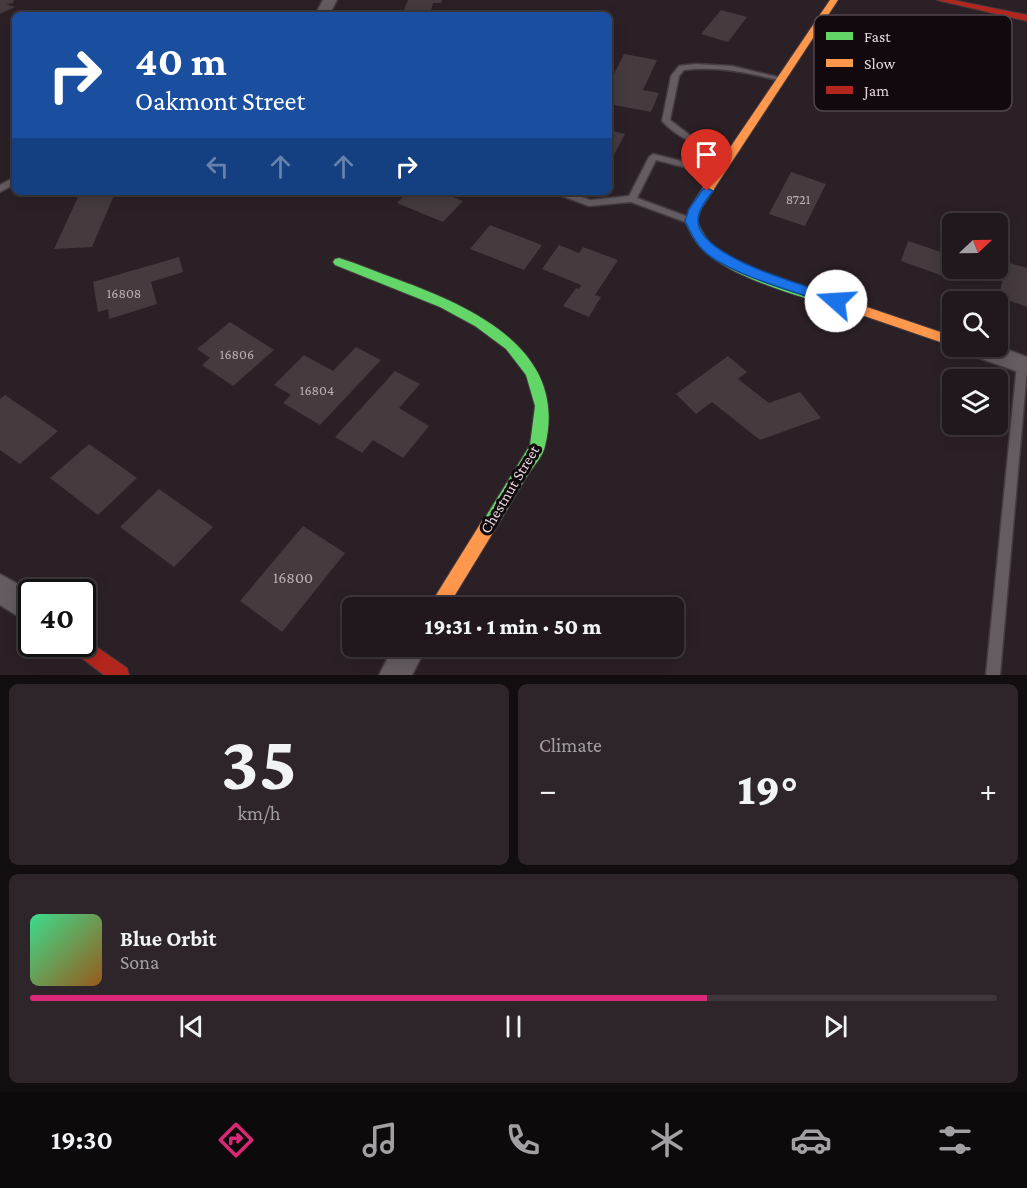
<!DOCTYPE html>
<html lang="en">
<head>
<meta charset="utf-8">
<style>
  :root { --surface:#20181c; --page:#2d2529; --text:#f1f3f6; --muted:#a2a0a3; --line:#3d373b; --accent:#db2777 }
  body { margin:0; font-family:"Crimson Pro",serif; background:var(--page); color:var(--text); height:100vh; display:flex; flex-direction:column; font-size:22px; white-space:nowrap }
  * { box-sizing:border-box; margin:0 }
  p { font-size:20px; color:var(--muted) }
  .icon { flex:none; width:33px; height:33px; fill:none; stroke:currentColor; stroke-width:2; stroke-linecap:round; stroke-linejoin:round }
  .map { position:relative; height:675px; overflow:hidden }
  .details { display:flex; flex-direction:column; gap:9px; padding:9px; background:#120d0f; flex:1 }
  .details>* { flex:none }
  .guide { position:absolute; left:12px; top:12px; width:600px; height:183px; border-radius:9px; box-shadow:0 3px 15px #0003,0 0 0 2px var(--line); background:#1a4fa0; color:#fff; overflow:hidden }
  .needle { width:39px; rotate:68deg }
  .tools { position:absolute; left:942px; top:213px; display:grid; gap:12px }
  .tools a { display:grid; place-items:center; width:66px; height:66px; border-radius:9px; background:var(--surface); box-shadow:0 3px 15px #0003,0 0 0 2px var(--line); font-size:30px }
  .speed { position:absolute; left:18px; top:579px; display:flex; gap:12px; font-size:30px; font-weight:700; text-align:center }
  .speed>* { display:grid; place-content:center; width:78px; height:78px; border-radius:50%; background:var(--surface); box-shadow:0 3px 15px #0003,0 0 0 2px var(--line); line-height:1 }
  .speed .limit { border:3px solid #111; border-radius:9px; background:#fff; color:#111 }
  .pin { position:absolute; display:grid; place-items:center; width:51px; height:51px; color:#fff; margin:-62px -26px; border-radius:50% 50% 50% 0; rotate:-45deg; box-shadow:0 0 6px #0007 }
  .pin .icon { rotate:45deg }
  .me { position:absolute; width:66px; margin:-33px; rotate:289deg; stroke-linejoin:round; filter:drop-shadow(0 0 4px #0008) }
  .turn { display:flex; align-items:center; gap:21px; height:126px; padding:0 24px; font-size:27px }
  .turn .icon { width:78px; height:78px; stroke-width:2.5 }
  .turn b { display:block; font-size:42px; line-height:51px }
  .lanes { display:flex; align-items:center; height:57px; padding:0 24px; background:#0003; justify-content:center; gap:30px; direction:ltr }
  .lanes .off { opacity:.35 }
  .big { font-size:45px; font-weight:800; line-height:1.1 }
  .details .widget { flex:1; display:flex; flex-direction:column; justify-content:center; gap:9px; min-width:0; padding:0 21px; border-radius:9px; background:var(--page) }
  .details .dial { align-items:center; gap:0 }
  .dial b { font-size:78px; line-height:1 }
  .song { display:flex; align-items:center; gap:18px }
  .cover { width:72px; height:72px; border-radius:9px; background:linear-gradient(135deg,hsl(150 70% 55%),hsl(30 70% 35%)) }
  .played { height:6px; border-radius:3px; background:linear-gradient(90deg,var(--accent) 70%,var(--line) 70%) }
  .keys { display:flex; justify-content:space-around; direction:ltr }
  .heat { display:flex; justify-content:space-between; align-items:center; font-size:33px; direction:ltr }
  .details .tiles { flex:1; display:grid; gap:9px; grid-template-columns:1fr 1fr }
  .widget:last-child { grid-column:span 2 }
  .trip { position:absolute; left:342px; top:597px; width:342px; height:60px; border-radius:9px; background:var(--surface); box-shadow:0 3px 15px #0003,0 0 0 2px var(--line); font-weight:800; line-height:60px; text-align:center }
  .dock { display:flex; height:96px; justify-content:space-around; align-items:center; background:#0d0a0b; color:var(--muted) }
  .dock .icon { width:42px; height:42px }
  .dock .on { color:var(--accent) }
  .dock b { font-size:27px; color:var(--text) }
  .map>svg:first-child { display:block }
  .building { fill:#453b3e }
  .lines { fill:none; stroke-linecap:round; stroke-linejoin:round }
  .lane-casing { stroke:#443b40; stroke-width:3 }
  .street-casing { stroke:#443b40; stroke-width:3 }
  .fast-casing { stroke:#443b40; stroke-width:2 }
  .slow-casing { stroke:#443b40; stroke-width:2 }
  .jam-casing { stroke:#443b40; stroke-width:2 }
  .lane { fill:#645c60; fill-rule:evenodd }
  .street { fill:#645c60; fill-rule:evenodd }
  .fast { fill:#63d668; fill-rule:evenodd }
  .slow { fill:#ff974d; fill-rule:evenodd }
  .jam { fill:#b3261e; fill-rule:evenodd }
  .route { fill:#1a73e8; stroke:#114b97; stroke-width:1.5 }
  .labels { text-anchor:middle; stroke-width:6; stroke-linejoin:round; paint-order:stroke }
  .number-label { font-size:14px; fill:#bbaeb4 }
  .street-label { font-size:16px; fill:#e2d4db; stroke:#12090e }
  .near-number-label { font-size:16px; fill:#bbaeb4 }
  .key { fill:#12090e; stroke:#50464c; stroke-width:1.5 }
  .key-label { font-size:16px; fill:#e2d4db }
</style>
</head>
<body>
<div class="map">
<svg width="1027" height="675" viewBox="0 0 1027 675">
  <rect width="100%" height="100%" fill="#2b2026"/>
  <g class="building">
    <polygon points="0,0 14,0 13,3 6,4 15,7 0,14"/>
    <polygon points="408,0 442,0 441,3 433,3 431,11 404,10"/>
    <polygon points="721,10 747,17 728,42 701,34"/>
    <polygon points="624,54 657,60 643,90 659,93 651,112 609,104 609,76 613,76"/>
    <polygon points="609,130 625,134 609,164"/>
    <polygon points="791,172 826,184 805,226 769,214"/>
    <polygon points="408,192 441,192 463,201 443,222 397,203"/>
    <polygon points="115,193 92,247 54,249 79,195"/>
    <polygon points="490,225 542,245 524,270 470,249"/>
    <polygon points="908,241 950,255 943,276 901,261"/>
    <polygon points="559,245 579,253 583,247 618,260 595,295 601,297 589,317 563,306 576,288 579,289 581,285 542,269"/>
    <polygon points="179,257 183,272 151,282 157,304 109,319 108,309 98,312 93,282"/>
    <polygon points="1006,262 1027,268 1027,307 999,297"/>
    <polygon points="230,322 274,350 233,386 202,365 210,358 197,349"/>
    <polygon points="356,347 381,360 320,425 283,403 291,395 274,385 304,355 333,371"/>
    <polygon points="728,356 747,372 738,379 769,403 800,392 821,418 760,440 712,402 696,414 676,394"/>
    <polygon points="395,371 420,384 399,408 429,426 403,458 373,440 362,453 335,437"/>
    <polygon points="5,395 58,431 20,464 0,450 0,399"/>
    <polygon points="89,444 137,478 98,515 50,478"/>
    <polygon points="159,489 213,527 174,567 120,527"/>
    <polygon points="303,526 345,553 282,632 240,601"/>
  </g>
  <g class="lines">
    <g class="lane-casing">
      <g id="lane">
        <path d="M695,64L732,66L786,79L782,81C749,73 718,66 684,70L679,76L670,120L691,136L735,152V156H729C705,148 679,140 662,121L671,76L679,66Z"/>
        <polygon points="653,154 722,171 723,173 719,176 656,160 637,198 694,219 696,221 694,223 688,223 631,202 589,206 557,194 556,192 568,192 590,200 629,196 649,157"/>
        <polygon points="15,177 15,184 0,192 0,185"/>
        <polygon points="1022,360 1026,361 1027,369 1000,675 986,675 1017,364 1018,361"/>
      </g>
    </g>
    <g class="street-casing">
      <g id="street">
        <polygon points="323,0 337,0 329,15 315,15"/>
        <polygon points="959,346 998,346 1027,357 1027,375 962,352"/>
        <polygon points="0,574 32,592 32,625 0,605"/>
        <polygon points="394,646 427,646 412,675 379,675"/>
      </g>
    </g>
    <g class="fast-casing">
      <g id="fast">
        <path d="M708,185L714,189L701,209L697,221C701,230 705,238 712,245C748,277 814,289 860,305L862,308L860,311L855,313C813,300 732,280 702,249C694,241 689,231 685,221L689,209L704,186Z"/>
        <path d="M339,258C359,264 379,273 399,280C472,307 569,350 545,446C543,456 535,464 529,473C517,492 506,512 494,531L488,534L482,531L480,526L530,445L535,406L526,375L506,349L475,326L440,307L335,265L333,262L335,259Z"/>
      </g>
    </g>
    <g class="slow-casing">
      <g id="slow">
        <polygon points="830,0 838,0 712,192 704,192 704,186"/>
        <polygon points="855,303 952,336 952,346 850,311 848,308"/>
        <polygon points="488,518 494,521 496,526 494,531 447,608 428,608 482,521"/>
      </g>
    </g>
    <g class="jam-casing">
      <g id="jam">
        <polygon points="937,0 953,0 1027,15 1027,21"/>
        <polygon points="82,637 127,668 129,675 104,675 71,650 68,644 82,644"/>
      </g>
    </g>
    <use href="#lane" class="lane"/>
    <use href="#street" class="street"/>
    <use href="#fast" class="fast"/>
    <use href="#slow" class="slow"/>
    <use href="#jam" class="jam"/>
  </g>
  <path class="route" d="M707,188L713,191C707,199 698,210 698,220C697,258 811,287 840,297L842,301L840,304H831C798,293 729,274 705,252C695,243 691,233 685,221L689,209L703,189Z"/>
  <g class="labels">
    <g class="number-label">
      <text x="798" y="204">8721</text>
      <text x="124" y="298">16808</text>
      <text x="237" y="359">16806</text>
      <text x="317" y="395">16804</text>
    </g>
    <g class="street-label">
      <text transform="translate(509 489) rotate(-59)" y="6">Chestnut Street</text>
    </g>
    <g class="near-number-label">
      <text x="293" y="583">16800</text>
    </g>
  </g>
  <rect x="814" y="15" width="198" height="96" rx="9" class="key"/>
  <rect x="826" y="32" width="27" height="8" fill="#63d668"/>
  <rect x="826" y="59" width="27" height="8" fill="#ff974d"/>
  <rect x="826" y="86" width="27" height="8" fill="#b3261e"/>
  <g class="key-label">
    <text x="864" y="42">Fast</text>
    <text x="864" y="69">Slow</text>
    <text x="864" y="96">Jam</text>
  </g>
</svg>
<div class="tools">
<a><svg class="needle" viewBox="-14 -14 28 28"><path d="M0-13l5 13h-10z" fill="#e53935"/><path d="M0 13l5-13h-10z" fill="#a2a0a3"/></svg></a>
<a><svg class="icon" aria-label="search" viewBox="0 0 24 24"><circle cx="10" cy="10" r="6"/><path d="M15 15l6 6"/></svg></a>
<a><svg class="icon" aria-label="layers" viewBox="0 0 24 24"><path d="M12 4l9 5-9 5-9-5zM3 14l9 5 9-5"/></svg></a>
</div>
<div class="speed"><div class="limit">40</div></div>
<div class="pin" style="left:707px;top:191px;background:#d93025"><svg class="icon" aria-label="arrive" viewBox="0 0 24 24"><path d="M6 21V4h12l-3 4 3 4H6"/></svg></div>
<svg class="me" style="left:836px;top:301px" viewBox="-20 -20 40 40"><circle r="19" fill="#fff"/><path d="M0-13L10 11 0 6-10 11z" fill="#1a73e8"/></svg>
<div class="trip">19:31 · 1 min · 50 m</div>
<div class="guide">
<div class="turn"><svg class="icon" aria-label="right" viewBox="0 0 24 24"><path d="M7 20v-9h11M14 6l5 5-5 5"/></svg><div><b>40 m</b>Oakmont Street</div></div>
<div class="lanes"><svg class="icon off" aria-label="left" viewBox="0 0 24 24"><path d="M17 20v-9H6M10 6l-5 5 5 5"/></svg><svg class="icon off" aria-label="ahead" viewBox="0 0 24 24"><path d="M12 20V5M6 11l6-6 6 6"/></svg><svg class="icon off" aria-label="ahead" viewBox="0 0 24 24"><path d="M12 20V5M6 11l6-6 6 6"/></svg><svg class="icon" aria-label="right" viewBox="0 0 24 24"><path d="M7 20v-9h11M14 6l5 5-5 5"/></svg></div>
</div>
</div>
<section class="details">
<div class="tiles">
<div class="widget dial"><b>35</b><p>km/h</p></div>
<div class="widget"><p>Climate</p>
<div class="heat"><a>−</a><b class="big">19°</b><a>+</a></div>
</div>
<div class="widget">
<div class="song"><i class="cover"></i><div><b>Blue Orbit</b><p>Sona</p></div></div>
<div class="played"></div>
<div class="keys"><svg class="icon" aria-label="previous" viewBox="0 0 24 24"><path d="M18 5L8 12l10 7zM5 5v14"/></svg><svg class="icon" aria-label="pause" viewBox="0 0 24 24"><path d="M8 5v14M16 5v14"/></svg><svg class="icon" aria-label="next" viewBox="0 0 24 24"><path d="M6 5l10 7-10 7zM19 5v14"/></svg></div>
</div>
</div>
</section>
<nav class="dock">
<b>19:30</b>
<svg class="icon on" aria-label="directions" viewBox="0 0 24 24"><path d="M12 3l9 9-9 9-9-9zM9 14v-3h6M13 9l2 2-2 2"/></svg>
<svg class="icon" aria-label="music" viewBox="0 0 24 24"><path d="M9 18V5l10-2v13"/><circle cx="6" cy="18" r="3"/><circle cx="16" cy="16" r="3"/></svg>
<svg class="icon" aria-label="phone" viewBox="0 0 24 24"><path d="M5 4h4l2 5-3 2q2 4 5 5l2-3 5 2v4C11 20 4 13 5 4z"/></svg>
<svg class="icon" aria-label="climate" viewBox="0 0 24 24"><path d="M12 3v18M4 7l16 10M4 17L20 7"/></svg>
<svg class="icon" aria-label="car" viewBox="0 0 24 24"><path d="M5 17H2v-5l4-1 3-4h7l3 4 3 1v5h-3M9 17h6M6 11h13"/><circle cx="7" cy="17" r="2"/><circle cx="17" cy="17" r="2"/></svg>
<svg class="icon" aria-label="filters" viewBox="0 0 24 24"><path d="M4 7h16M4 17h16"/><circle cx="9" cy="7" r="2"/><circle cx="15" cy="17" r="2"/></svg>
</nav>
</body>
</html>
